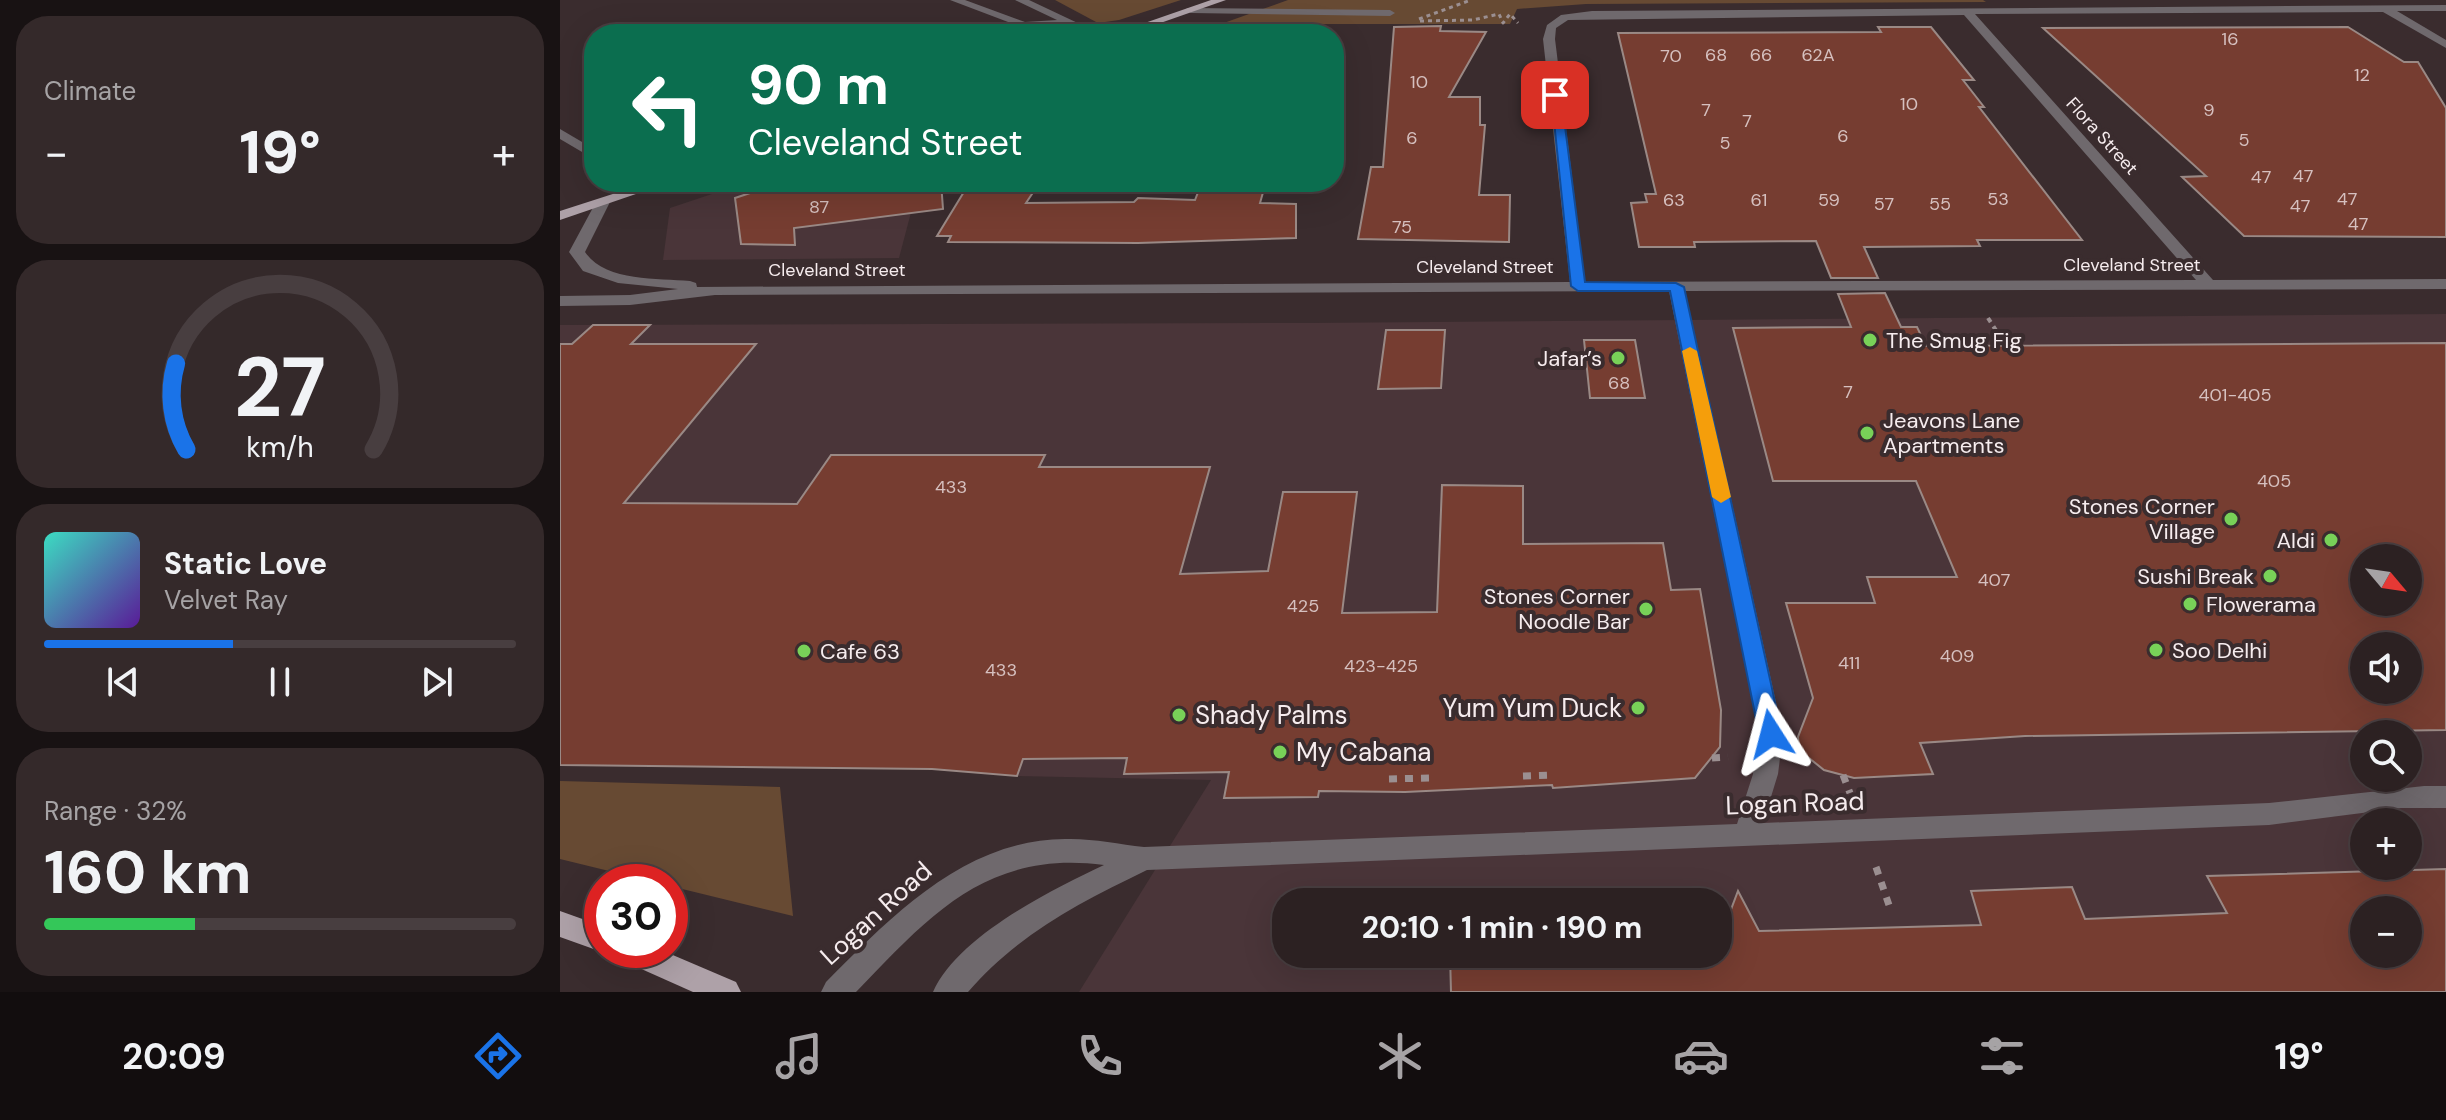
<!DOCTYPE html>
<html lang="en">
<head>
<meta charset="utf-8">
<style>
  :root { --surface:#2c2122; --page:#34292a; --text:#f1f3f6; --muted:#a6a3a5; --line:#483e40; --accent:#1a73e8 }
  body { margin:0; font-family:"DM Sans",sans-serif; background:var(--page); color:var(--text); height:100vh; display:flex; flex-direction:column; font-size:30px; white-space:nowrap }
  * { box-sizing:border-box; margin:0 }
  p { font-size:26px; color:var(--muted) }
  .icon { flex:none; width:44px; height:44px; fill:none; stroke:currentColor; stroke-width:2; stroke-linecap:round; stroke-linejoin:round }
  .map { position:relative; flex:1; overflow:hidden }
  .panel { display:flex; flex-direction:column; gap:16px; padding:16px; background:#181213; width:560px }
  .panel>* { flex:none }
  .banner { position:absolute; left:24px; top:24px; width:760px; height:168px; border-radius:32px; box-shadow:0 8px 32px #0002,0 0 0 2px var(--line); background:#0b6e4f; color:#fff; overflow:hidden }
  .needle { width:52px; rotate:119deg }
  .buttons { position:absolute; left:1790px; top:544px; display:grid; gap:16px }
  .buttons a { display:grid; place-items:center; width:72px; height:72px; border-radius:50%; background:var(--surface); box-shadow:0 8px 32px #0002,0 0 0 2px var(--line); font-size:40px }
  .speed { position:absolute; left:24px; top:864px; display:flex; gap:16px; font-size:40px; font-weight:700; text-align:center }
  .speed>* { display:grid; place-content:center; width:104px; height:104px; border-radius:50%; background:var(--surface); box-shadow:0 8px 32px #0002,0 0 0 2px var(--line); line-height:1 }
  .speed .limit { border:12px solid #d22; background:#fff; color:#111 }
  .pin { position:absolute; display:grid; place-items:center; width:68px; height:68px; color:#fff; margin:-34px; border-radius:16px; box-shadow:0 4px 12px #0006 }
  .me { position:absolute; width:88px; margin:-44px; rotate:351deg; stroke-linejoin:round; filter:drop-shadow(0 0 6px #0008) }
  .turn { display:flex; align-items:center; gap:28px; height:168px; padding:0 32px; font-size:36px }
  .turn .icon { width:104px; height:104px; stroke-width:2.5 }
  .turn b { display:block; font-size:56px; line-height:68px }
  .big { font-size:60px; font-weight:700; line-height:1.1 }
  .panel .card { flex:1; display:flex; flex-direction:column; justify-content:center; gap:12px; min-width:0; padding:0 28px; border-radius:32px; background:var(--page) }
  .panel .dial { align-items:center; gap:0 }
  .dial svg { height:208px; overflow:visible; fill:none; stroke:var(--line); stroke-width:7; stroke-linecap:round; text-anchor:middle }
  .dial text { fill:var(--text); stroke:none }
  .song { display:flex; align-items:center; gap:24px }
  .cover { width:96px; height:96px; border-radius:12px; background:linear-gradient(135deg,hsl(170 70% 55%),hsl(270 70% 35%)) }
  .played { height:8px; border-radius:4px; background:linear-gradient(90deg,var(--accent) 40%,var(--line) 40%) }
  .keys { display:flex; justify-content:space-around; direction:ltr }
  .heat { display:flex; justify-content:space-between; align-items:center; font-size:44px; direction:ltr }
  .charge { height:12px; border-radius:6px; background:linear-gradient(90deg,#34c759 32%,var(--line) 0) }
  .trip { position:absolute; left:712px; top:888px; width:460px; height:80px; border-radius:32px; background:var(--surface); box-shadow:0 8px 32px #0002,0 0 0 2px var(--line); font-weight:700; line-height:80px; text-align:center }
  .tabs { display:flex; height:128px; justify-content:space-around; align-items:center; background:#120d0e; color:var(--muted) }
  .tabs .icon { width:56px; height:56px }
  .tabs .current { color:var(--accent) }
  .tabs b { font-size:36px; color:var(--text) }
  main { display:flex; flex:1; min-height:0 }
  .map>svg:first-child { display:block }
  .built { fill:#4a3539; fill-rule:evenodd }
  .green { fill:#674a33 }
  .building { fill:#763d31; stroke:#9a8985; stroke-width:2; fill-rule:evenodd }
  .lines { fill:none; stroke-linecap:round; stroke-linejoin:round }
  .path-far2 { stroke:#9b8f91; stroke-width:3; stroke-dasharray:4 4; stroke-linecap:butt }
  .path-far1 { stroke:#9b8f91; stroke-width:4; stroke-dasharray:5 5; stroke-linecap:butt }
  .path { stroke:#9b8f91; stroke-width:7; stroke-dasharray:8 8; stroke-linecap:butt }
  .minor { fill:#6f696d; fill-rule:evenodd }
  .major { fill:#aea1a8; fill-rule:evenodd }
  .route { fill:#1a73e8; stroke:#114b97; stroke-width:2 }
  .slow { fill:#f59e0b }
  .poi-dot { fill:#78d158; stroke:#3a2c2e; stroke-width:3 }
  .labels { text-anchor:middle; stroke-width:8; stroke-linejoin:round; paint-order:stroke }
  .number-label { font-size:18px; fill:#d6c0bf }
  .far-street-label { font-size:18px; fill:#f6ecee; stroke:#3a2c2e }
  .poi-label { font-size:22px; fill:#f6ecee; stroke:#3a2c2e; text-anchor:start }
  .near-poi-label { font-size:26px; fill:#f6ecee; stroke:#3a2c2e; text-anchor:start }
  .near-street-label { font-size:26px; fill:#f6ecee; stroke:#3a2c2e }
</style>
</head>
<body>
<main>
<section class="panel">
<div class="card"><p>Climate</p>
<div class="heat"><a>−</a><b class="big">19°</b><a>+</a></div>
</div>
<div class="card dial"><svg viewBox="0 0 100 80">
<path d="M14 69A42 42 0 1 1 86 69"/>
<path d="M14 69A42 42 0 0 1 10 36" stroke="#1a73e8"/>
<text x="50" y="56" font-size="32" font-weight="700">27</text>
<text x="50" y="72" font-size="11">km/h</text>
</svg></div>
<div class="card">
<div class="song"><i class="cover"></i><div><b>Static Love</b><p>Velvet Ray</p></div></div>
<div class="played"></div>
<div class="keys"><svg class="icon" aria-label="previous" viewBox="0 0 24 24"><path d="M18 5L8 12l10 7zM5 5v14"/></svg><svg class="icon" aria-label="pause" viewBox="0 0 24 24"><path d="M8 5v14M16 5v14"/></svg><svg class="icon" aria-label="next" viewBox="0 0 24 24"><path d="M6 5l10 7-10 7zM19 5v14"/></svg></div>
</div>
<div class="card"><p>Range · 32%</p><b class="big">160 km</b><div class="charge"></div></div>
</section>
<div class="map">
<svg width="1886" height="992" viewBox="0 0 1886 992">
  <rect width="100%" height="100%" fill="#3a2c2e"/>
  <g class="built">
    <polygon points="188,182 359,182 339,258 103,260 110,208"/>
    <path d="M1886,314V992H519L651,780L457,776L372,769L172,768L0,758V325L750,323ZM1804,558H1848V602H1804ZM1804,646H1848V690H1804ZM1804,734H1848V778H1804ZM1804,822H1848V866H1804ZM726,902H1158V954H726ZM1804,910H1848V954H1804Z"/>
  </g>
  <g class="green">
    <polygon points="495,0 621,0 559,20 538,23"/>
    <polygon points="728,0 1423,0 1426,2 1026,4 957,9 950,24 661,24"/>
    <polygon points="0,781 220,787 233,916 110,886 110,882 94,882 0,859"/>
  </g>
  <g class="building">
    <polygon points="881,26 880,31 926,32 889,97 920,97 920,125 925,125 919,195 950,195 949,242 798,239 811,167 823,167 834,27"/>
    <polygon points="1318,27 1371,27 1414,80 1403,80 1424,107 1419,107 1522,240 1417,240 1420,246 1304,247 1318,278 1271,278 1256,241 1134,242 1135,247 1079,247 1071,203 1087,202 1085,194 1096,194 1058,33 1321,32"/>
    <polygon points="1788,27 1844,62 1858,62 1886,108 1886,237 1684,236 1622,177 1646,176 1483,28"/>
    <polygon points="223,182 381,182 383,209 234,228 235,245 181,244 175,198"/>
    <polygon points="410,182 480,182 466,203 574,202 578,198 635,200 642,182 706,182 700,203 736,204 736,238 578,243 388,242 391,236 377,236"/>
    <path d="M1325,293L1341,327H1357L1366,346L1886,343V730L1465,736L1360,743L1373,774L1294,778L1264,770L1239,750L1238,737L1253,698L1226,603H1315L1307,577H1397L1356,481H1213L1173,328L1291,327L1278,294ZM1804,558H1848V602H1804ZM1804,646H1848V690H1804Z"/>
    <polygon points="33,325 90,325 71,344 196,344 64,503 237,504 271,455 485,455 479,467 650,467 620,574 708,571 723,492 797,492 782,613 877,612 882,485 963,486 963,544 1103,543 1111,590 1140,589 1161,710 1160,747 1135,778 993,788 992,785 845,792 759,791 758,797 664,798 669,772 564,774 567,758 463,759 457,776 372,769 0,765 0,344 12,344"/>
    <polygon points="826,330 885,330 881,388 818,389"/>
    <polygon points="1024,340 1075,340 1085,398 1030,398"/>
    <path d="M1886,869V992H891L890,954H1158V944L1178,891L1199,931L1421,925L1411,891L1512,887L1525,919L1667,913L1647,876ZM1804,910H1848V954H1804Z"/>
    <polygon points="1158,896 1158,926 1158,902 1048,902"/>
  </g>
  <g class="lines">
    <g class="path-far2">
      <polyline points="859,19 911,0"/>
      <polyline points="860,21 913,20 939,14 943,23 950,14 958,23"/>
    </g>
    <polyline class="path-far1" points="1428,318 1446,346"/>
    <g class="path">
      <polyline points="1152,758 1168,757"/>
      <polyline points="1283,775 1290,793"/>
      <polyline points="963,776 991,775"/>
      <polyline points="829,779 871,778"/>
      <polyline points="1316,867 1330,908"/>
    </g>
    <g class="minor">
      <polygon points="390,0 405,0 465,22 497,20 455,0 469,0 541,34 527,34 510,26 464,28"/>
      <path d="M1886,5V11H1837L1886,40V48L1823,12L1415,14L1653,280L1886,279V289L1125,291L1223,734L1218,774L1203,823L1709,803L1864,786H1886V808H1841L1709,825L587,870C519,903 458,934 408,992H373C398,936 491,890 544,865C427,850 371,914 296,992H261L266,982C332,916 404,840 505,839C531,838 558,844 584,847L1177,824L1193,774L1199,734L1109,291L155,295L70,305L0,306V296L70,295L118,289L58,283L23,271L9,252L36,202L43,198L50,202L25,252C45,282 97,278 130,281L136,283L137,287L1010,282L983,39L987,25L1001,15L1032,11ZM1404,15L1636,280L1025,282L995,39L996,28L1008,20Z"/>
      <polygon points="627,8 830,10 835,13 830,16 631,13 626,10"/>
      <polygon points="0,129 34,149 34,159 0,139"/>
    </g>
    <g class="major">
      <polygon points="651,0 666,0 569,34 553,34"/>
      <polygon points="90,182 111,182 0,220 0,211"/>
      <polygon points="0,911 42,926 42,950 47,950 42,952 0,937"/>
      <polygon points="55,950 101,950 176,982 181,992 133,992 59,959"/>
    </g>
  </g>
  <polygon class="route" points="991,92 1001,95 1025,282 1116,283 1124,287 1222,734 1219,740 1211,742 1203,740 1199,734 1110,291 1018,291 1011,286"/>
  <polygon class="slow" points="1130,347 1137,351 1171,497 1161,503 1152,497 1122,351"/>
  <g class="poi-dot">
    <circle cx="1310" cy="340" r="8"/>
    <circle cx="1058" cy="358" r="8"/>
    <circle cx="1307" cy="433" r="8"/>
    <circle cx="1671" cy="519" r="8"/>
    <circle cx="1771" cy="540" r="8"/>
    <circle cx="1710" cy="576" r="8"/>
    <circle cx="1630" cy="604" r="8"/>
    <circle cx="1086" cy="609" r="8"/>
    <circle cx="1596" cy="650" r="8"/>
    <circle cx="244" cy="651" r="8"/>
    <circle cx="1078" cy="708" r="8"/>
    <circle cx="619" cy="715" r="8"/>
    <circle cx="720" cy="752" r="8"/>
  </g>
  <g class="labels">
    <g class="number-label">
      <text x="1670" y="45">16</text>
      <text x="1156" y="61">68</text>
      <text x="1201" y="61">66</text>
      <text x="1258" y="61">62A</text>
      <text x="1111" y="62">70</text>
      <text x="1802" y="81">12</text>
      <text x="859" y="88">10</text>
      <text x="1349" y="110">10</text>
      <text x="1146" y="116">7</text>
      <text x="1649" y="116">9</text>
      <text x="1187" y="127">7</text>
      <text x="1283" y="142">6</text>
      <text x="852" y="144">6</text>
      <text x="1684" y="146">5</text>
      <text x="1165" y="149">5</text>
      <text x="1743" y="182">47</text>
      <text x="1701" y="183">47</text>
      <text x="1438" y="205">53</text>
      <text x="1787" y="205">47</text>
      <text x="1114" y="206">63</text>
      <text x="1199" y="206">61</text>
      <text x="1269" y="206">59</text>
      <text x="1324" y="210">57</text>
      <text x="1380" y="210">55</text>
      <text x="1740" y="212">47</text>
      <text x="259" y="213">87</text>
      <text x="1798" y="230">47</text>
      <text x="842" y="233">75</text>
      <text x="1059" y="389">68</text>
      <text x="1288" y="398">7</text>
      <text x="1675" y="401">401-405</text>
      <text x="1714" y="487">405</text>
      <text x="391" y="493">433</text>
      <text x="1434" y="586">407</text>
      <text x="743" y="612">425</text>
      <text x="1397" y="662">409</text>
      <text x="1289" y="669">411</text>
      <text x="821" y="672">423-425</text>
      <text x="441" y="676">433</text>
    </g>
    <g class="far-street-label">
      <text transform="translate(1542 136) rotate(48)" y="6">Flora Street</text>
      <text x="1572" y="271">Cleveland Street</text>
      <text x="925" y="273">Cleveland Street</text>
      <text x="277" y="276">Cleveland Street</text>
    </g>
    <g class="poi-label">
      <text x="1326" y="348">The Smug Fig</text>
      <text x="1042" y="366" text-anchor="end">Jafar’s</text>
      <text x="1323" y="428">Jeavons Lane<tspan x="1323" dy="25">Apartments</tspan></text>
      <text x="1655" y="514" text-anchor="end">Stones Corner<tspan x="1655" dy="25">Village</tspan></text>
      <text x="1755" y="548" text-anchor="end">Aldi</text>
      <text x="1694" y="584" text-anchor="end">Sushi Break</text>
      <text x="1070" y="604" text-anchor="end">Stones Corner<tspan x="1070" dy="25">Noodle Bar</tspan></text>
      <text x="1646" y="612">Flowerama</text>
      <text x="1612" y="658">Soo Delhi</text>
      <text x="260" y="659">Cafe 63</text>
    </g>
    <g class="near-poi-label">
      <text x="1062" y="717" text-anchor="end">Yum Yum Duck</text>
      <text x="635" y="724">Shady Palms</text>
      <text x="736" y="761">My Cabana</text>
    </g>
    <g class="near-street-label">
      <text transform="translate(1235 803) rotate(-2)" y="9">Logan Road</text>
      <text transform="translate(316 913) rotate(-42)" y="9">Logan Road</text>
    </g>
  </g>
</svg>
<div class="buttons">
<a><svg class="needle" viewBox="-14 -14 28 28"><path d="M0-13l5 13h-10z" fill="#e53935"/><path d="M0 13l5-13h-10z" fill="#a6a3a5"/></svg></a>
<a><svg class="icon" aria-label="sound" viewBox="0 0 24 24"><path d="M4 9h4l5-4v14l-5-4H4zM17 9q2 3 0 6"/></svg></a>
<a><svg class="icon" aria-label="search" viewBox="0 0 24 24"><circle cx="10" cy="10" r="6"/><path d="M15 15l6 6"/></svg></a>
<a>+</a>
<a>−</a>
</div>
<div class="speed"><div class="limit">30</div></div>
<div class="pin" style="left:995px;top:95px;background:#d93025"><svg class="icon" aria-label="arrive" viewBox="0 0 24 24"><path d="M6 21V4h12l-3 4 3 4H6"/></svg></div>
<svg class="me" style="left:1211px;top:734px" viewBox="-20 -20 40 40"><path d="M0-17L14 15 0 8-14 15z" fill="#1a73e8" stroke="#fff" stroke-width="4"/></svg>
<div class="trip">20:10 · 1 min · 190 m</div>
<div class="banner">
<div class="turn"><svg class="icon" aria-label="left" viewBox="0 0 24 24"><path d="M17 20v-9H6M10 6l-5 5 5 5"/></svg><div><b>90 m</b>Cleveland Street</div></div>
</div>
</div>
</main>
<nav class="tabs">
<b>20:09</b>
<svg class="icon current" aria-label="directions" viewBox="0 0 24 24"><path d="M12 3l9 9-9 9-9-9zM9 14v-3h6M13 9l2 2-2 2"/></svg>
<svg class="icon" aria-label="music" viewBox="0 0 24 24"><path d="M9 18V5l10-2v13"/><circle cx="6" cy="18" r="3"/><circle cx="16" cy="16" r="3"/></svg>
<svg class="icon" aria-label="phone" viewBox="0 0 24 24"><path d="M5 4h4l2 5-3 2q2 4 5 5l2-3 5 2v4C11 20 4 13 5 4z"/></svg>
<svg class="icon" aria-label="climate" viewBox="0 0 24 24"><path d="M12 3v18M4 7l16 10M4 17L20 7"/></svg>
<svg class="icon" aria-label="car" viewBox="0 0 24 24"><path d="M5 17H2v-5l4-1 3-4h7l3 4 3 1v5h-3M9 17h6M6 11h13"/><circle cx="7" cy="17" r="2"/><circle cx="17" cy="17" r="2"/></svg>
<svg class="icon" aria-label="filters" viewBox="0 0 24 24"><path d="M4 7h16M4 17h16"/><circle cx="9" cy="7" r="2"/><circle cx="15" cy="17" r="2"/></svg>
<b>19°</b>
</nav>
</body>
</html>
